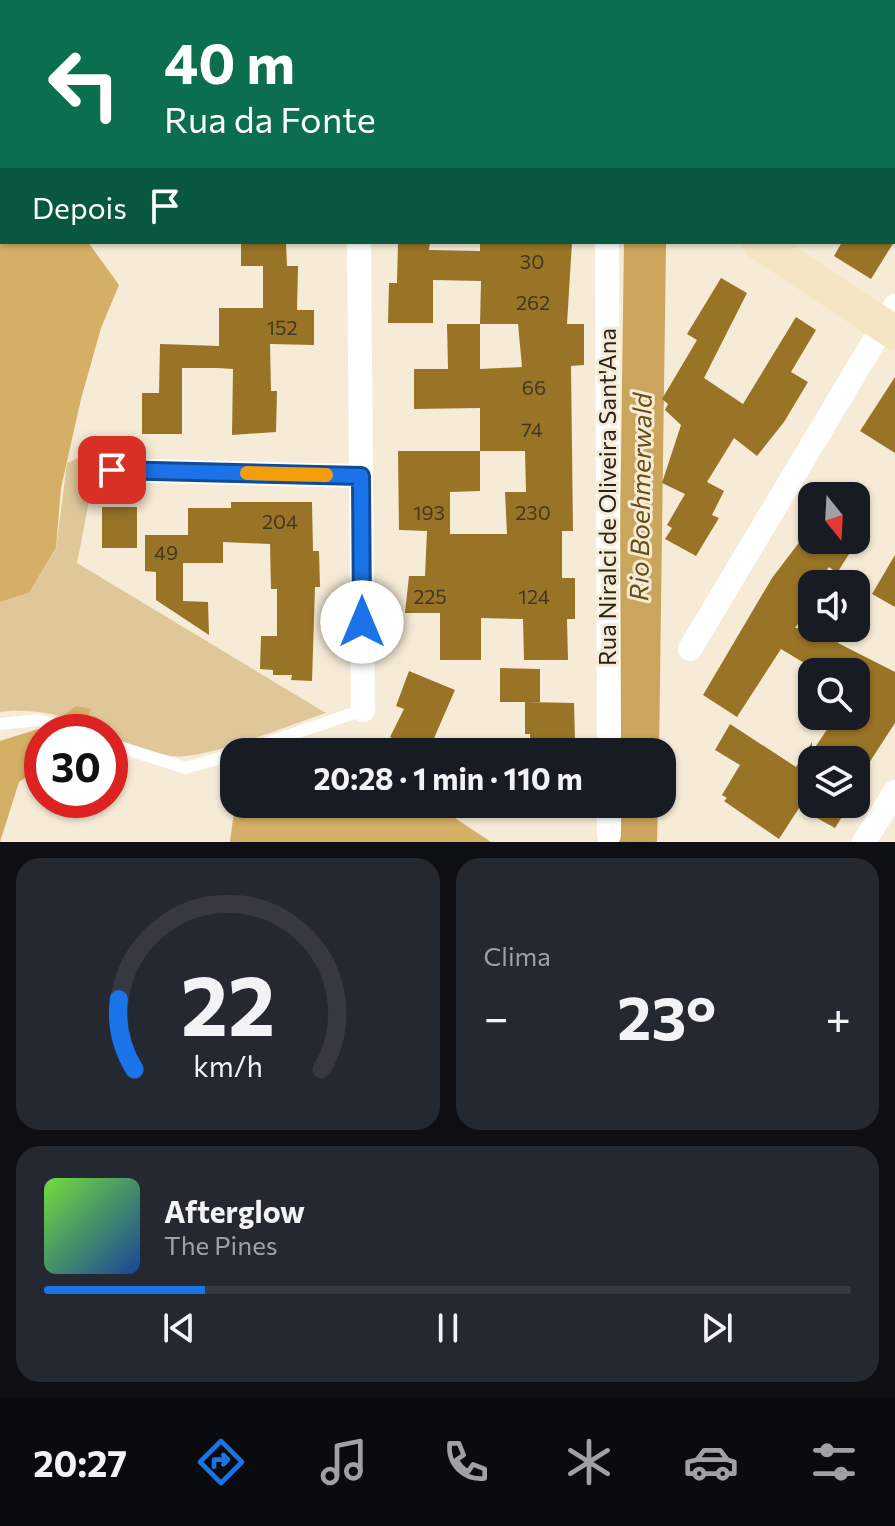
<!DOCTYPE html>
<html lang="pt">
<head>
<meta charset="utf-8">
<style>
  :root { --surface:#171b24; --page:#242831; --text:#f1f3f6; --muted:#9ea1a6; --line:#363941; --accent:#1a73e8 }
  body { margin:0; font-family:Commissioner,sans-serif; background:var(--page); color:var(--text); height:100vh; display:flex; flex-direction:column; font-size:30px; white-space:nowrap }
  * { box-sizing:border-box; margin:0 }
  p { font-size:26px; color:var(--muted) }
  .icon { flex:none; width:44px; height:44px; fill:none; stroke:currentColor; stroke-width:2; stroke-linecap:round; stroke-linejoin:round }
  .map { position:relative; height:842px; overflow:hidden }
  .panel { display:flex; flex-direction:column; gap:16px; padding:16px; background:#0d0f14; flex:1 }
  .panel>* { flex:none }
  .banner { position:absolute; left:0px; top:0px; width:896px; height:244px; box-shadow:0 2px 6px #0004; background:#0b6e4f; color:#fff; overflow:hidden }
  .needle { width:52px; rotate:162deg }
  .fabs { position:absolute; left:798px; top:482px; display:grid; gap:16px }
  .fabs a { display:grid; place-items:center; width:72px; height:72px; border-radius:16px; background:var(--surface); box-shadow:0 2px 6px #0004; font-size:40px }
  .speed { position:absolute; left:24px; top:714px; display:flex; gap:16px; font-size:40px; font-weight:700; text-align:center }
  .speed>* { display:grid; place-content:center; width:104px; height:104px; border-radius:50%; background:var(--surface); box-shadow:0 2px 6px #0004; line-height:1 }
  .speed .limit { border:12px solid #d22; background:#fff; color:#111 }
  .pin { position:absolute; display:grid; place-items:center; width:68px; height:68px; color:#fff; margin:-34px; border-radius:16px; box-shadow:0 4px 12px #0006 }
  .me { position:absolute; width:88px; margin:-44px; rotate:0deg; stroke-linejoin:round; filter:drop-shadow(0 0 6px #0008) }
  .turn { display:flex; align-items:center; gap:28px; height:168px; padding:0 32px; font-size:36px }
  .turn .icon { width:104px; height:104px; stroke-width:2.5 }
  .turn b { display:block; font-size:56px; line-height:68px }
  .then { display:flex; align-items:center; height:76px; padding:0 32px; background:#0003; gap:16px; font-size:30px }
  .big { font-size:60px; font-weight:700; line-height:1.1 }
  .panel .widget { flex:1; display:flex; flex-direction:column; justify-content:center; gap:12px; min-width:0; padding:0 28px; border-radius:24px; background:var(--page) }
  .panel .dial { align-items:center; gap:0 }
  .dial svg { height:208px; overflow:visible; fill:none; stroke:var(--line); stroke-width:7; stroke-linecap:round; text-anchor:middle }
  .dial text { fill:var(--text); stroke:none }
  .song { display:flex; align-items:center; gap:24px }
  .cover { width:96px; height:96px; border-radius:12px; background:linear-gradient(135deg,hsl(100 70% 55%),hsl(220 70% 35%)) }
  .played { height:8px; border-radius:4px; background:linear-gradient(90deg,var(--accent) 20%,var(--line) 20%) }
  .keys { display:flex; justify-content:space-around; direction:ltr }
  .heat { display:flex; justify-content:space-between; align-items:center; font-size:44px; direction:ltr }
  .panel .tiles { flex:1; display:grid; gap:16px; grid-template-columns:1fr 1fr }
  .widget:last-child { grid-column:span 2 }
  .trip { position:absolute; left:220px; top:738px; width:456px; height:80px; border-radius:24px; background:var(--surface); box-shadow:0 2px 6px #0004; font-weight:700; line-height:80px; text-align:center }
  .menu { display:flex; height:128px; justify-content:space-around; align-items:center; background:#090b0e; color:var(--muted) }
  .menu .icon { width:56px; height:56px }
  .menu .selected { color:var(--accent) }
  .menu b { font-size:36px; color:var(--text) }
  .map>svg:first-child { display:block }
  .green { fill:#e0c79a }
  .forest { fill:#d5af65 }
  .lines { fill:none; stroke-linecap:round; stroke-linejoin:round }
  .river { stroke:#cba55b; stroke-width:42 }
  .building { fill:#997427 }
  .lane { stroke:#fff; stroke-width:12 }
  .street { stroke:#fff; stroke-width:24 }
  .secondary { stroke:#f5e5c2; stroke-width:34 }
  .route-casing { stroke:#114b97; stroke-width:20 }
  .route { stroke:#1a73e8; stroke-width:14 }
  .slow { stroke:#f59e0b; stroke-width:14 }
  .labels { text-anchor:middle; stroke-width:6; stroke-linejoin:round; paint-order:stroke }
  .number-label { font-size:20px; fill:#44371e }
  .street-label { font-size:24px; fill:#27231b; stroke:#f6ebd7 }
  .water-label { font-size:26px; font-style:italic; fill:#684e15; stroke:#f6ebd7 }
</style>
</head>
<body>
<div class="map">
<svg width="895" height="842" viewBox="0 0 895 842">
  <rect width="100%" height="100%" fill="#f6ebd7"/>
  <path class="green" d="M79,458L89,461L95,471L77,563L326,713C291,724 204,761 171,756C108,746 74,703 0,712V602L29,593L56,549L67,463Z"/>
  <g class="forest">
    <polygon points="0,0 164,2 2,2 2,242 88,242 119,285 101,328 81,399 61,488 56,548 29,593 0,602"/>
    <polygon points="76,706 91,709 81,732 42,732 42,767 19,782 0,842 0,741 51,725"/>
    <polygon points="337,740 356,752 290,752"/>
    <polygon points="235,804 434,804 491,842 230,842"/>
  </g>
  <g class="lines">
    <g class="river">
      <polyline points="636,0 636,2"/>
      <polyline points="638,752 645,242"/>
      <polyline points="636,842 637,804"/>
    </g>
  </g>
  <g class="building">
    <polygon points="241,242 286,242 287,266 298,266 297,310 314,310 314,345 270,344 271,391 277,391 276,432 232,435 233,369 217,368 182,368 182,434 142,434 142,393 159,393 160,344 219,346 219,308 263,308 263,266 241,266"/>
    <polygon points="398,242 430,242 429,250 480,251 480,242 572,242 567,324 584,324 584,365 571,366 573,531 562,531 562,578 575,578 575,619 567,619 568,660 524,660 523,619 481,618 481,660 440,660 440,613 405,613 409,576 425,576 427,531 399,530 398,451 480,451 480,491 450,492 450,534 507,534 505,492 526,492 525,451 480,451 480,408 414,409 414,369 448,369 447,324 480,324 480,369 522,367 518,324 480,324 481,281 433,280 433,323 388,323 389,283 397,283"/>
    <polygon points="842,242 894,242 871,279 834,256"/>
    <polygon points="721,278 747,293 704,378 743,404 796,317 816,330 791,372 808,382 784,422 757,456 734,438 707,482 724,491 712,515 719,518 696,556 665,539 672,528 667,525 685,494 662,483 681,425 665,410 668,404 662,399 697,340 687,334"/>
    <polygon points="895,377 895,453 860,431"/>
    <polygon points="231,502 312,502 313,551 319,551 320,587 315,587 312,681 291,680 292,675 273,675 273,670 260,669 261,636 277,636 277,589 271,589 270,544 223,542 223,563 183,563 183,601 208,602 209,635 156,600 156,572 145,571 145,535 188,535 188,508 231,508"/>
    <rect x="102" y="507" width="35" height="41"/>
    <polygon points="801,540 835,540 851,551 837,573 829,567 817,584 812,584 812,604 795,628 847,628 838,643 895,672 895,723 856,783 856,760 812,760 812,804 850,804 835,828 799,808 779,839 724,801 727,798 722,795 740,765 715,750 730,724 796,767 812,742 812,752 836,716 856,716 856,672 819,672 781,649 737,717 703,695 772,578"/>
    <polygon points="895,555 895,607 872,594"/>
    <polygon points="500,668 540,669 540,702 500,702"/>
    <polygon points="409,671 455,690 428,752 420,752 390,737 404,709 396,706"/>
    <polygon points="525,702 574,703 575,739 569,739 569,752 543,752 544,739 530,739 530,734 525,734"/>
  </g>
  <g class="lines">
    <g class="lane">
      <polyline points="0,724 39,720 74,732"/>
      <polyline points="110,744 186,768 234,754"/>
      <polyline points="240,752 363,710"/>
    </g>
    <g class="street">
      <polyline points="357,0 357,2"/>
      <polyline points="391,0 394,2"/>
      <polyline points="787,2 788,0"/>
      <polyline points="359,242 363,710"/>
      <polyline points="607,242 609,752"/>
      <polyline points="112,470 361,476"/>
      <polyline points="690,649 895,306"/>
      <polyline points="609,804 609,835"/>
      <polyline points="864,842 895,792"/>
    </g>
    <g class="secondary">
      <polyline points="606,0 606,2"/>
      <polyline points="758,242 895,333"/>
    </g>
  </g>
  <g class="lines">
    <g class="route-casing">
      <polyline id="route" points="112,470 361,476 362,622"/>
    </g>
    <use href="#route" class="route"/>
    <polyline class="slow" points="247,473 326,475"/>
  </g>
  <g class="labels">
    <g class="number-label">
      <text x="532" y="269">30</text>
      <text x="533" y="310">262</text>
      <text x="282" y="335">152</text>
      <text x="534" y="395">66</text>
      <text x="532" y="437">74</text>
      <text x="429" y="520">193</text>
      <text x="533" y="520">230</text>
      <text x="280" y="529">204</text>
      <text x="166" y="560">49</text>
      <text x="430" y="604">225</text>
      <text x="534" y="604">124</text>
    </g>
    <g class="street-label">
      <text transform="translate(608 497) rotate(-90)" y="8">Rua Niralci de Oliveira Sant'Ana</text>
    </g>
    <g class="water-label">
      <text transform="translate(641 497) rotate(-89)" y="9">Rio Boehmerwald</text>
    </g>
  </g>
</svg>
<div class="fabs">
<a><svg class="needle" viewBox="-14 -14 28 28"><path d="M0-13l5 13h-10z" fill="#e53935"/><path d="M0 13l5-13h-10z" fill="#9ea1a6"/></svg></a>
<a><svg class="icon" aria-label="sound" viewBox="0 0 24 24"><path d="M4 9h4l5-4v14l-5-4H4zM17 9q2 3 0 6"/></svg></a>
<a><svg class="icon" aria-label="search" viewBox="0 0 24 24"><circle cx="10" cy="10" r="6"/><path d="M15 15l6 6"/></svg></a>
<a><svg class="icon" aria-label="layers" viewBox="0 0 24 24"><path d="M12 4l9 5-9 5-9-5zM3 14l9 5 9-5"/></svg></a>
</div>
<div class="speed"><div class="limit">30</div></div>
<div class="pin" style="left:112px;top:470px;background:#d93025"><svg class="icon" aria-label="arrive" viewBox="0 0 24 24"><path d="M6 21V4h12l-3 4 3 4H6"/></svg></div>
<svg class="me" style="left:362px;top:622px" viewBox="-20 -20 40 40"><circle r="19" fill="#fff"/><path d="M0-13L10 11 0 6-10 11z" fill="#1a73e8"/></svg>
<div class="trip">20:28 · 1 min · 110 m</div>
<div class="banner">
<div class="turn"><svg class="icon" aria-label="left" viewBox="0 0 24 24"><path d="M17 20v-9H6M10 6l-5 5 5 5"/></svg><div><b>40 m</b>Rua da Fonte</div></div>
<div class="then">Depois<svg class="icon" aria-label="arrive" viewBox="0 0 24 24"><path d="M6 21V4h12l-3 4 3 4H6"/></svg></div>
</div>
</div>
<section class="panel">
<div class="tiles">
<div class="widget dial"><svg viewBox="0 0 100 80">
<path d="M14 69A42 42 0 1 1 86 69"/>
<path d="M14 69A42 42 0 0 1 8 42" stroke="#1a73e8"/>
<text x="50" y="56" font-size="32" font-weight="700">22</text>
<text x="50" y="72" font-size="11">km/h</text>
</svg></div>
<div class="widget"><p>Clima</p>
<div class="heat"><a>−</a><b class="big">23°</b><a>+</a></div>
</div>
<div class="widget">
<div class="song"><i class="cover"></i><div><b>Afterglow</b><p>The Pines</p></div></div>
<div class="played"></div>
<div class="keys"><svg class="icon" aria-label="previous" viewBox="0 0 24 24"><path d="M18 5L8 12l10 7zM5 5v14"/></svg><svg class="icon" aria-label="pause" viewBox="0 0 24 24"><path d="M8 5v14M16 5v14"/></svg><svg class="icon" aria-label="next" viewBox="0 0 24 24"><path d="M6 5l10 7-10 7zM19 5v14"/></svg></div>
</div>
</div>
</section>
<nav class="menu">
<b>20:27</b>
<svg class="icon selected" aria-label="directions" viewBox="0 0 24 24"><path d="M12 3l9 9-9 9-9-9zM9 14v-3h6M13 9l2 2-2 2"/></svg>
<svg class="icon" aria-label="music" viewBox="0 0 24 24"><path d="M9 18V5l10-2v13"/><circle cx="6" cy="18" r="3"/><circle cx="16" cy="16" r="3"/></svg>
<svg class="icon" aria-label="phone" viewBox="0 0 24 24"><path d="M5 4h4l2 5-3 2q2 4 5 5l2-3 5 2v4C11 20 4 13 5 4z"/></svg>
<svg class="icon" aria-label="climate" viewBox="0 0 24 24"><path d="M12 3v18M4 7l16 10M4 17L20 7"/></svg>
<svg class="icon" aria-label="car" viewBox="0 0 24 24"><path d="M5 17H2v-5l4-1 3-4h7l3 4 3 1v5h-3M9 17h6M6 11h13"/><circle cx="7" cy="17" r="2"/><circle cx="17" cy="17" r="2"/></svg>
<svg class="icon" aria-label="filters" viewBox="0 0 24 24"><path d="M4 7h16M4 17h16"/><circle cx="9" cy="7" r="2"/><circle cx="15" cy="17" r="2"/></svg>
</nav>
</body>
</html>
